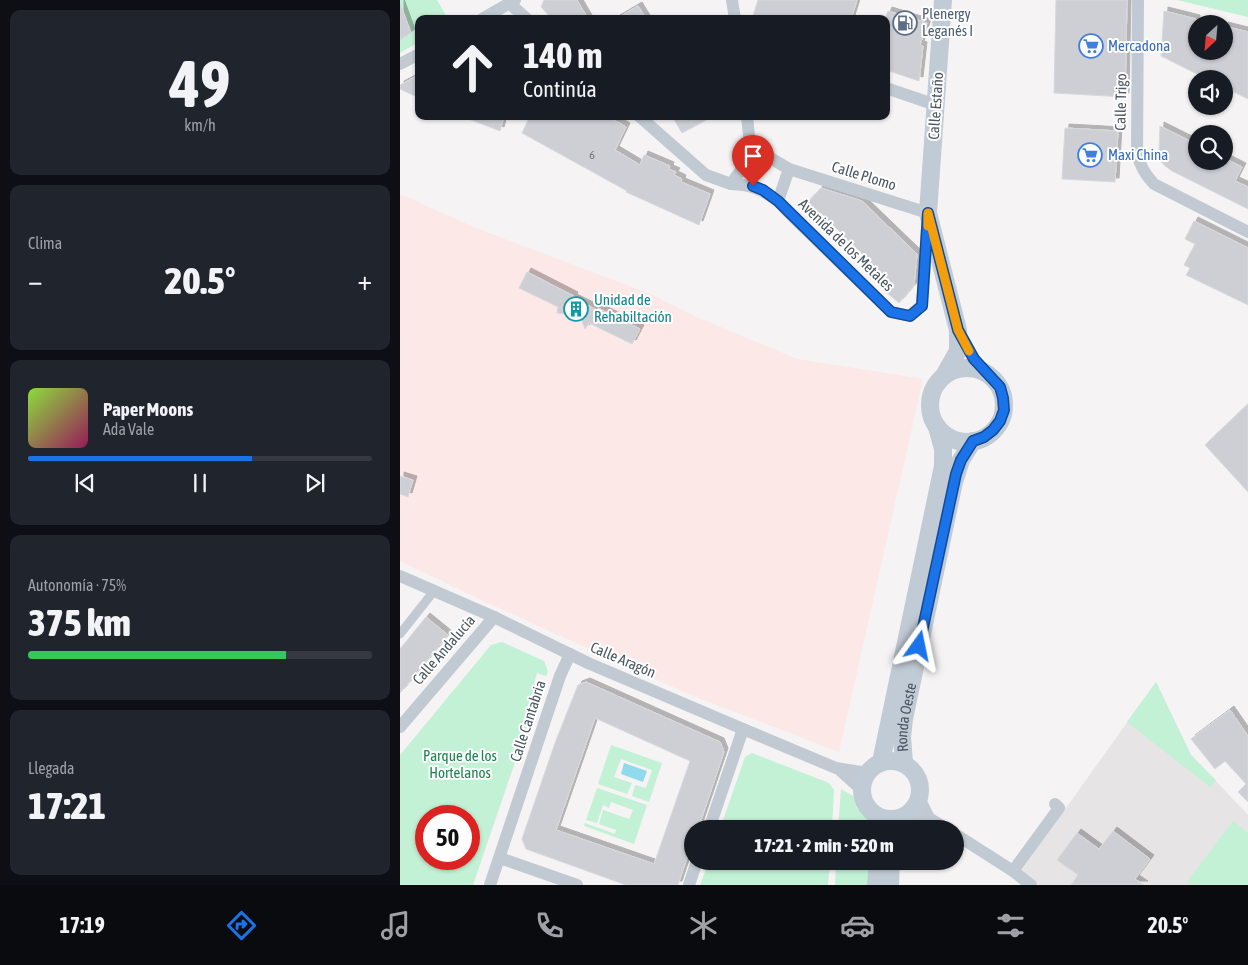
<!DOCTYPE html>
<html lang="es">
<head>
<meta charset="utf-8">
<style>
  :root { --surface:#171b24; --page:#20242c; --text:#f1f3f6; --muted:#9ea1a6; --line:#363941; --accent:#1a73e8 }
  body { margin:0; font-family:"Asap Condensed",sans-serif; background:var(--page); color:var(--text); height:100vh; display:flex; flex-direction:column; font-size:19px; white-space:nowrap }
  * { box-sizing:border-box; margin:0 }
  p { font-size:16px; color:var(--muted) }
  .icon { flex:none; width:28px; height:28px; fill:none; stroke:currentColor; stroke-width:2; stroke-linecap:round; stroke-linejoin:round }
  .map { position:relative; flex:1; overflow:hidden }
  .details { display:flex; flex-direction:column; gap:10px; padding:10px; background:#0d0f14; width:400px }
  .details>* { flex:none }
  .top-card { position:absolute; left:15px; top:15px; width:475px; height:105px; border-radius:10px; box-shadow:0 1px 4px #0004; background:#171b24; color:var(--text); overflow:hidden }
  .needle { width:32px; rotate:206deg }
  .fabs { position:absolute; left:788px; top:15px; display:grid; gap:10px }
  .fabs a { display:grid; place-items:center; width:45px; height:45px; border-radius:50%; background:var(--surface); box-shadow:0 1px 4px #0004; font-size:25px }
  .speed { position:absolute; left:15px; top:805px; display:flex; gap:10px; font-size:25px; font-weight:700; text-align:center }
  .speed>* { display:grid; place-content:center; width:65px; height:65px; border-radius:50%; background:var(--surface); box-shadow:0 1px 4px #0004; line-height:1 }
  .speed .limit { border:8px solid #d22; background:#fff; color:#111 }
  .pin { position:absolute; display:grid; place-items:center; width:42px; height:42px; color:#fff; margin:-51px -21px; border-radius:50% 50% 50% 0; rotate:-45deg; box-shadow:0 0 5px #0007 }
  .pin .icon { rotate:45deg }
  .me { position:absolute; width:55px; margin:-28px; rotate:12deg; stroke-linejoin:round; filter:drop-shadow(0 0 4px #0008) }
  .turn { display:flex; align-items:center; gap:18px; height:105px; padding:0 25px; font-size:22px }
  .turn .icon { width:65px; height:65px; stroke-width:2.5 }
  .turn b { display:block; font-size:35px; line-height:42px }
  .big { font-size:38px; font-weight:800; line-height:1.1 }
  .details .tile { flex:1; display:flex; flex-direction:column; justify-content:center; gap:8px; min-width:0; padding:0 18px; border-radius:10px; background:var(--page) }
  .details .dial { align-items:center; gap:0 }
  .dial b { font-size:65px; line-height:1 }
  .song { display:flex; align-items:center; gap:15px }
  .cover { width:60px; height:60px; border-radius:8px; background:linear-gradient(135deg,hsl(90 70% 55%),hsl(330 70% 35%)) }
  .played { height:5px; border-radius:2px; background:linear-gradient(90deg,var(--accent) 65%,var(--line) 65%) }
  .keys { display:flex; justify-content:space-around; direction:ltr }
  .heat { display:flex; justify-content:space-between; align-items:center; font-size:28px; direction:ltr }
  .charge { height:8px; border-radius:4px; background:linear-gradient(90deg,#34c759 75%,var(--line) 0) }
  .trip { position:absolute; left:284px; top:820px; width:280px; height:50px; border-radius:25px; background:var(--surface); box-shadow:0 1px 4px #0004; font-weight:800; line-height:50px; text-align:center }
  .tabs { display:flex; height:80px; justify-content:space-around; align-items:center; background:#090b0e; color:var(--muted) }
  .tabs .icon { width:35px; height:35px }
  .tabs .selected { color:var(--accent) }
  .tabs b { font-size:22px; color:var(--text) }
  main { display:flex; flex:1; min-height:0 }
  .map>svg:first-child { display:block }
  .education { fill:#e6e4e5 }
  .medical { fill:#fce8e6 }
  .green { fill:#c3f1d5; fill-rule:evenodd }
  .water { fill:#90daee }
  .building { fill:#cdcfd5; stroke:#d7d9de; fill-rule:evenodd; filter:url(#shadow) }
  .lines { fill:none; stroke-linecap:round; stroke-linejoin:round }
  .pedestrian { stroke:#c1cad2; stroke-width:9 }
  .minor { stroke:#c1cad2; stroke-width:12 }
  .secondary { stroke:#c1cbd6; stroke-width:18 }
  .route-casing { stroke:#114b97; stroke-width:12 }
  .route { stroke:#1a73e8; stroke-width:9 }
  .slow { stroke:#f59e0b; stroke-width:9 }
  .labels { text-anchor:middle; stroke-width:4; stroke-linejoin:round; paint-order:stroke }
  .number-label { font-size:12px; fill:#6b747e }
  .service-label { font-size:15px; fill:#4e5e75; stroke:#fff; text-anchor:start }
  .shop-label { font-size:15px; fill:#366cbe; stroke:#fff; text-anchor:start }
  .street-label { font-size:15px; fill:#4a5661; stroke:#fff }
  .culture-label { font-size:15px; fill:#0d838f; stroke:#fff; text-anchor:start }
  .park-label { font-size:15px; fill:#17864f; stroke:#fff }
</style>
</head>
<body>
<main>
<section class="details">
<div class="tile dial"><b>49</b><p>km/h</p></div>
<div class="tile"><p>Clima</p>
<div class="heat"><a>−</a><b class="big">20.5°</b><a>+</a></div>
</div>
<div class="tile">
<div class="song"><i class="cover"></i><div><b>Paper Moons</b><p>Ada Vale</p></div></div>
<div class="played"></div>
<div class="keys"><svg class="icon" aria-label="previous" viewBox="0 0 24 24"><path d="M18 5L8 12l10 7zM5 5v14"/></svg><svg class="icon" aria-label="pause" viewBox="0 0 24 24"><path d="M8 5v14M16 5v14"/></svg><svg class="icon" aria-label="next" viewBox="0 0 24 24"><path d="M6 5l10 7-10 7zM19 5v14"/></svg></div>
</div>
<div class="tile"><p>Autonomía · 75%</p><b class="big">375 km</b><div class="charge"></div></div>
<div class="tile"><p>Llegada</p><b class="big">17:21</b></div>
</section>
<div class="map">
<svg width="848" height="885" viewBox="0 0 848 885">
  <defs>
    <filter id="shadow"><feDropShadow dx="4" dy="-4" stdDeviation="0" flood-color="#0004"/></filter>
  </defs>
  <rect width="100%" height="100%" fill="#f5f3f3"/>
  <polygon class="education" points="756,682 791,755 848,815 848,885 639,885 621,871"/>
  <polygon class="medical" points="0,194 76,228 250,294 299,318 397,359 523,379 439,752 291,695 86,602 0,561"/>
  <g class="green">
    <polygon points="0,0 37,0 48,19 19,19 19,42 0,53"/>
    <polygon points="777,0 848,0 848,17"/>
    <path d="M102,642L144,661L148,671L146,676L137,673L133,687L140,689L73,885H0V755L91,645ZM26,816H69V859H26Z"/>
    <polygon points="756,682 791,755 816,780 810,787 727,722"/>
    <polygon points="211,745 262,763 249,802 232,796 235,785 246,788 252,770 221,759 214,777 232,783 227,794 198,784"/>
    <polygon points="352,753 429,783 434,790 432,829 320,829 345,757"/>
    <polygon points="197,788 247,805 234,844 184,826 185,823 215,834 216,830 199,824 203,810 229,819 233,810 211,802 209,808 203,805 197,823 186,820"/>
    <polygon points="441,789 453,796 457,808 468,818 473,829 438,829"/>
    <polygon points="833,821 848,833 848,885 792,885 787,882"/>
    <polygon points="309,861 430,861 428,885 300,885"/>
    <polygon points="436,861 472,861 471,885 435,885"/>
  </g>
  <polygon class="water" points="224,763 247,771 243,782 221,774"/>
  <g class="building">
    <polygon points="144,0 177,0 188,19 152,19 141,7"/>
    <polygon points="358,0 457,0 451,19 352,19"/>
    <polygon points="656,0 727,0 725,97 654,93"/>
    <polygon points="0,3 11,33 0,40"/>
    <polygon points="238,6 246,19 216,19"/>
    <polygon points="488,11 527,23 520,45 523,46 519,81 486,70 486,16"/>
    <polygon points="764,11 796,19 796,51 824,51 824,26 848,32 848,99 824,87 824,79 807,79 761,56"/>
    <polygon points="19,75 19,98 0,89 0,85"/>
    <polygon points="61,116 104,116 100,131"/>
    <polygon points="130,116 207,116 226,127 215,150 240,165 244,155 270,166 269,169 276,172 274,175 282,179 281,182 310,194 299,225 226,192 227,191 122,133"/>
    <polygon points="272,116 314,116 282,133"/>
    <polygon points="760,126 796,144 796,161 824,161 824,158 842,167 835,181 848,187 848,209 772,171 765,166 760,160 759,151"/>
    <polygon points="665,128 718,131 715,182 662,179"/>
    <polygon points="421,188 462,201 517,254 514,285 499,303 485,291 492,284 421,213 415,220 403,207"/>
    <polygon points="794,221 848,248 848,305 786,275 790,268 784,265 795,244 785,239"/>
    <polygon points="127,272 174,296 173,298 197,310 198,308 240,329 232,344 189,323 185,329 182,321 166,314 157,313 158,307 119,288"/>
    <polygon points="848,404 848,492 805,445"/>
    <polygon points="0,476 13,480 8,497 0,494"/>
    <polygon points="26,617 48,635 0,693 0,649"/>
    <path d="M186,682L320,742L324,752L298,829H292V843L278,885H226L126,849L122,839L155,743L178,685ZM195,718L290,761L254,864L156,830Z"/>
    <polygon points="830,710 848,736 848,802 838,792 846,784 825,761 815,769 791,739"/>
    <polygon points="713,831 750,859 735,879 744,885 671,885 678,875 657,860 677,833 699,849"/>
  </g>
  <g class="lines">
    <polyline class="pedestrian" points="0,634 34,591"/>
    <g class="minor">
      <polyline points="332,0 335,19"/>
      <path d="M738,0L737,153C740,166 745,174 754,184L848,232"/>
      <polyline points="109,3 127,19"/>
      <polyline points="82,19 115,0"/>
      <polyline points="0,64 19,54"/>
      <polyline points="486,88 536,105"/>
      <polyline points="239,116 306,175 331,184 341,170 350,146"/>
      <polyline points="347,116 350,146 389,169 528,213 522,305 510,316 491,312 389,213 378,201 389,169"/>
      <path d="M331,184C352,185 361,189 378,201"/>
      <polyline points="0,576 94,617 188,663 343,729 436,768 467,773"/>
      <polyline points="0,727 94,617"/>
      <polyline points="441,771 462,790"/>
      <polyline points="519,798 529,818"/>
      <polyline points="510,812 529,818 547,829"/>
      <polyline points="309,829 343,729"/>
      <polyline points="555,834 613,871 631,885"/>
      <polyline points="100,858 177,885"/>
      <polyline points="613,871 659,808 655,804"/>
      <polyline points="90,885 160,676 170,654"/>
      <polyline points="289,885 297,861"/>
    </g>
    <g class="secondary">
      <polyline points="543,0 528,213 558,330 558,351 545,374"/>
      <circle cx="567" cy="405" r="37"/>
      <circle cx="491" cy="790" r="29"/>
      <polyline points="481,762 543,466 543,449 537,427"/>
      <path id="s1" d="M504,763L502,737L504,719L554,482L561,460L573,441"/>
      <polyline points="476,885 478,861"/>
      <polyline points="490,885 491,861"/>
    </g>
  </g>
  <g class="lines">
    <g class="route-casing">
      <polyline id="route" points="353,186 363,190 378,201 491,312 510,316 522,306 528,213 558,330 574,359 600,387 603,398 604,410 600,421 593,430 584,437 573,441 561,460 556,474 519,646"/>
    </g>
    <use href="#route" class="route"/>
    <polyline class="slow" points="528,226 528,213 558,330 569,351"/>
  </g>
  <defs>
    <g id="fuel-ring" transform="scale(1.25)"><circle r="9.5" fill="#fff" stroke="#5c6f8a" stroke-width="1.5"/><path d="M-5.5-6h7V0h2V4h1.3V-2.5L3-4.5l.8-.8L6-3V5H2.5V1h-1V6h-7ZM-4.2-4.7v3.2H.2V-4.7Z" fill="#5c6f8a"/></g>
    <g id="supermarket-ring" transform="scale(1.25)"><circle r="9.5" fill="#fff" stroke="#3f7fe0" stroke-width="1.5"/><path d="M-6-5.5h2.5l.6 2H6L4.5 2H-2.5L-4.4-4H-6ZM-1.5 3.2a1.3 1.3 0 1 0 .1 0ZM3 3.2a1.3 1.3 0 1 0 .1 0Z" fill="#3f7fe0"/></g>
    <g id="building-ring" transform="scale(1.25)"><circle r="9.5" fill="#fff" stroke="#0f9aa8" stroke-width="1.5"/><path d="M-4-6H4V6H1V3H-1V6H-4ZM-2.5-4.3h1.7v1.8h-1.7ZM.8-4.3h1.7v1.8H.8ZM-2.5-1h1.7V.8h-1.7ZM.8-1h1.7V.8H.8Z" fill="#0f9aa8"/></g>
  </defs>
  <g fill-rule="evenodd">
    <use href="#fuel-ring" x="505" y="23"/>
    <use href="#supermarket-ring" x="691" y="46"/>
    <use href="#supermarket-ring" x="690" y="155"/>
    <use href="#building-ring" x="176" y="309"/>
  </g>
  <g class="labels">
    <g class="number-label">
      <text x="192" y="159">6</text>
    </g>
    <g class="service-label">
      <text x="522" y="19">Plenergy<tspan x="522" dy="17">Leganés I</tspan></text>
    </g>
    <g class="shop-label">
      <text x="708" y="51">Mercadona</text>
      <text x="708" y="160">Maxi China</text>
    </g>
    <g class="street-label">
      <text transform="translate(721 102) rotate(-89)" y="5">Calle Trigo</text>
      <text transform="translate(536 106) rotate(-86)" y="5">Calle Estaño</text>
      <text transform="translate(464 176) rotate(17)" y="5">Calle Plomo</text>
      <text transform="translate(446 245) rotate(44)" y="5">Avenida de los Metales</text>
      <text transform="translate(44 650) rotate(-49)" y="5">Calle Andalucía</text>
      <text transform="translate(223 660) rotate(23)" y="5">Calle Aragón</text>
      <text dy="5" stroke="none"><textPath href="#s1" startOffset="46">Ronda Oeste</textPath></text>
      <text transform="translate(128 721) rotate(-72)" y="5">Calle Cantabria</text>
    </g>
    <g class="culture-label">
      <text x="194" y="305">Unidad de<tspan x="194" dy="17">Rehabiltación</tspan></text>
    </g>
    <g class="park-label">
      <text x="60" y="761">Parque de los<tspan x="60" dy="17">Hortelanos</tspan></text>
    </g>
  </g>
</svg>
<div class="fabs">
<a><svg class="needle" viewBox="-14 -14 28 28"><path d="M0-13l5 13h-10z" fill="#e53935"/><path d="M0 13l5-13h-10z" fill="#9ea1a6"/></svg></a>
<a><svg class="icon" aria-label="sound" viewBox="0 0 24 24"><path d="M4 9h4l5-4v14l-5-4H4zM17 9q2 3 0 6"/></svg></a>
<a><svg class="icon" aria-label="search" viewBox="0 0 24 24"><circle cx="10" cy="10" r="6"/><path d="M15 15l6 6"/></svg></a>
</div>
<div class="speed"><div class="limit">50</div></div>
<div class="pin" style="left:353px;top:186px;background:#d93025"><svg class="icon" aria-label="arrive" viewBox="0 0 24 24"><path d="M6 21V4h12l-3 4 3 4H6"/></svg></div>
<svg class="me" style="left:519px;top:646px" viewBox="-20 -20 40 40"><path d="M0-17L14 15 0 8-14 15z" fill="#1a73e8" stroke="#fff" stroke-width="4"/></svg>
<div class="trip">17:21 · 2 min · 520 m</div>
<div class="top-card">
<div class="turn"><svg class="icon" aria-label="ahead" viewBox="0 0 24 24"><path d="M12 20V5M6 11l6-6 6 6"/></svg><div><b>140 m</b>Continúa</div></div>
</div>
</div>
</main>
<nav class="tabs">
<b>17:19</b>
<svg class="icon selected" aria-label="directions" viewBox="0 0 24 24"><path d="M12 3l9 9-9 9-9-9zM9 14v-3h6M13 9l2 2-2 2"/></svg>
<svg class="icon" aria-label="music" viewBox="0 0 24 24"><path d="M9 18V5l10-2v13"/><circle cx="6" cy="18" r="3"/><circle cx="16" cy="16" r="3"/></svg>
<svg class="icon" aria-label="phone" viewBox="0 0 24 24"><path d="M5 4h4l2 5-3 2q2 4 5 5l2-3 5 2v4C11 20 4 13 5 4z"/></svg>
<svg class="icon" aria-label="climate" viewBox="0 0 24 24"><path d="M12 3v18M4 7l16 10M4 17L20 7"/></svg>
<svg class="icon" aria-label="car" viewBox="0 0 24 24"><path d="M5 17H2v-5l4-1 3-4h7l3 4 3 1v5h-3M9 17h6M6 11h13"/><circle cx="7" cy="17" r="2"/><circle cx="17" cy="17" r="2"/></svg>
<svg class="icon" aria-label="filters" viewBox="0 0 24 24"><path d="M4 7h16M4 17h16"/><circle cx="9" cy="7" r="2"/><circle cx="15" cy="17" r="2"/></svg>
<b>20.5°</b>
</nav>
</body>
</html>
